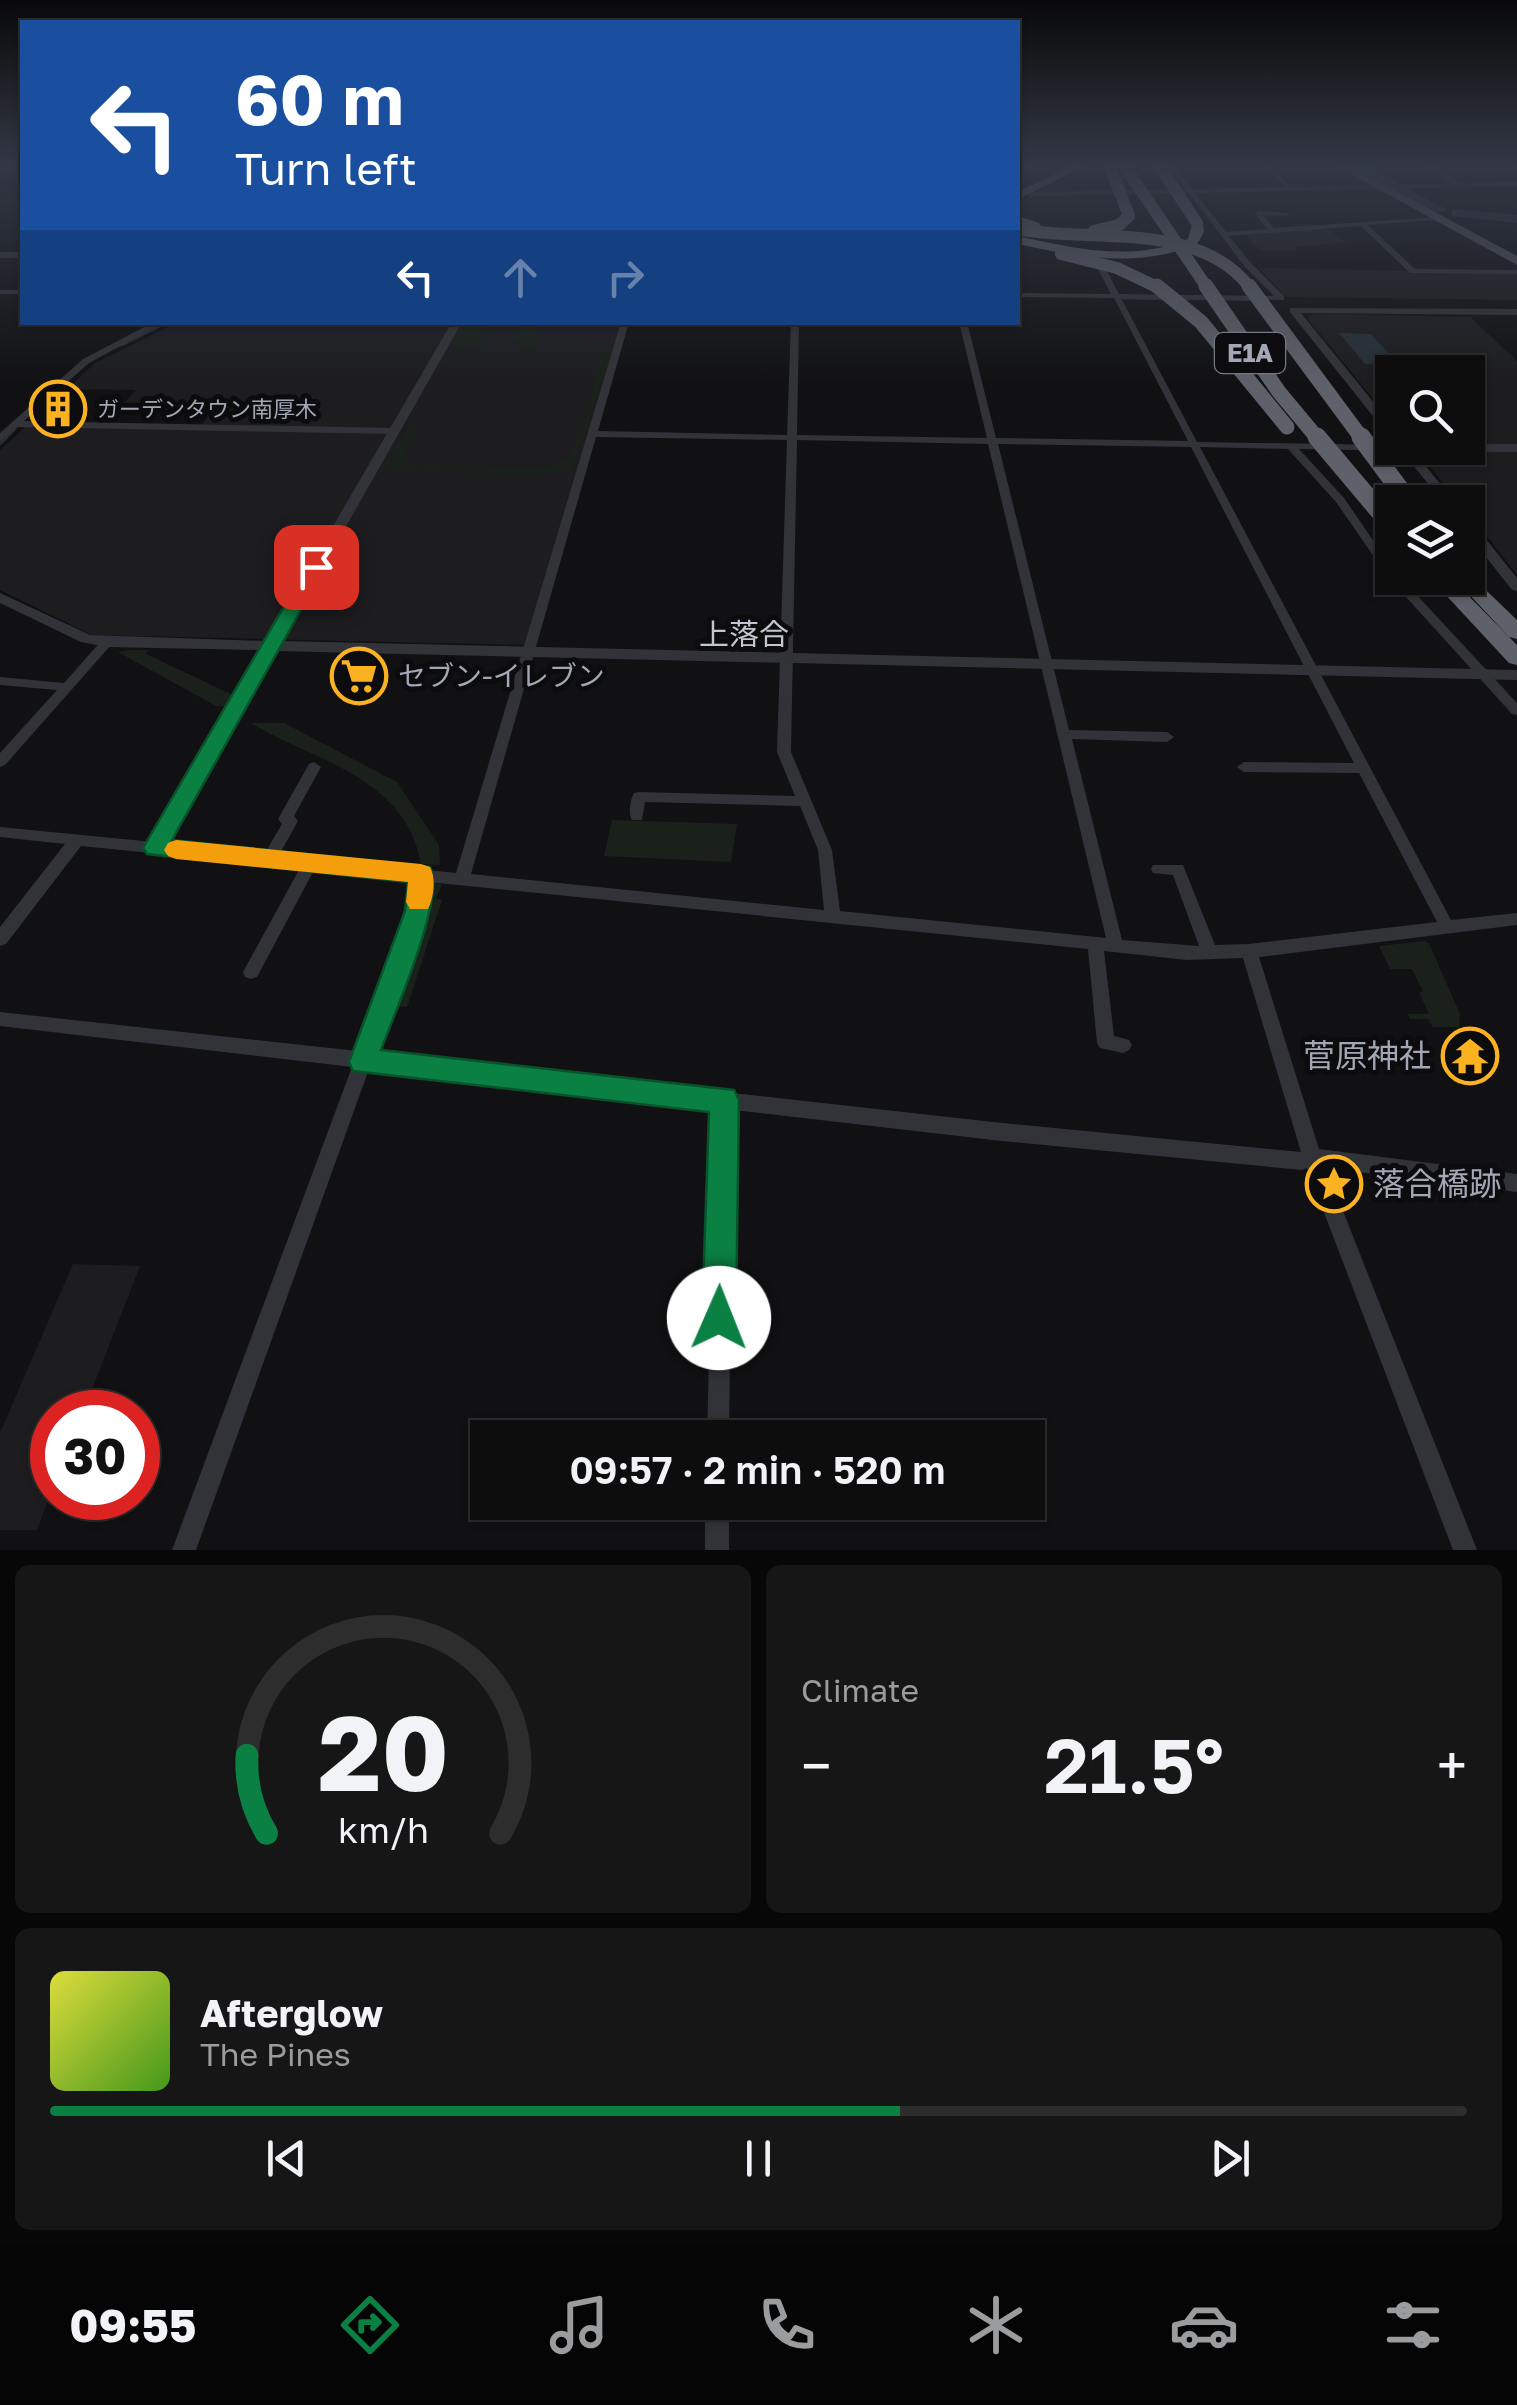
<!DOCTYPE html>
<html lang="en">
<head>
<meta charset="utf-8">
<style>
  :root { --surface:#0d0d0e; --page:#161617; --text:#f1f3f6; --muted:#9a9c9e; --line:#2d2d2e; --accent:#0b8043 }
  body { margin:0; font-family:"Golos Text","Noto Sans JP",sans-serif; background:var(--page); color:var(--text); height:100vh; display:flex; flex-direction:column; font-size:38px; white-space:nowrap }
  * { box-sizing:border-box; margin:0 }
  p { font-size:32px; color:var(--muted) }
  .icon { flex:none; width:55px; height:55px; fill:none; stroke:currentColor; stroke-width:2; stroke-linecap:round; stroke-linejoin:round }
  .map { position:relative; height:1550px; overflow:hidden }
  .drawer { display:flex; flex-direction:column; gap:15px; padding:15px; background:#070708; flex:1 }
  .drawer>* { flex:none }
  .guide { position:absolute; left:20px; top:20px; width:1000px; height:305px; border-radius:0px; box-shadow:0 2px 8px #0004,0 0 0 2px var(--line); background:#1a4fa0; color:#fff; overflow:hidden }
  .tools { position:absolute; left:1375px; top:355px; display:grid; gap:20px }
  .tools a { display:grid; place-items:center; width:110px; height:110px; border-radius:0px; background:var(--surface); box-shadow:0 2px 8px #0004,0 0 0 2px var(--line); font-size:50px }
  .speed { position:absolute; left:30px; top:1390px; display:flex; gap:20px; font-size:50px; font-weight:700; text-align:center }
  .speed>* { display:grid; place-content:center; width:130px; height:130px; border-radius:50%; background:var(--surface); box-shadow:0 2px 8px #0004,0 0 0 2px var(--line); line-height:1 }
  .speed .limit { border:15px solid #d22; background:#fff; color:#111 }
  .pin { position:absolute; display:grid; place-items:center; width:85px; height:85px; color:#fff; margin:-42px; border-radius:20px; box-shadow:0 5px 15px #0006 }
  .me { position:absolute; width:110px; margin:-55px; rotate:1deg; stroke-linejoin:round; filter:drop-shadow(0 0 8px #0008) }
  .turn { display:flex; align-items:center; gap:35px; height:210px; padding:0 50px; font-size:45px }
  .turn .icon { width:130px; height:130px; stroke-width:2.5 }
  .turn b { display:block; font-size:70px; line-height:85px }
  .lanes { display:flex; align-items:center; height:95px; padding:0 50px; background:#0003; justify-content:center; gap:50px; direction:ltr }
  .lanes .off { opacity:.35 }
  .big { font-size:75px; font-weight:600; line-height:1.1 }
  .drawer .widget { flex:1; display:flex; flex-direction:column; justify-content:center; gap:15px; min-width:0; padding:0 35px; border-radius:15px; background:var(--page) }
  .drawer .dial { align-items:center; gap:0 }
  .dial svg { height:260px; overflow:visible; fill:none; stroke:var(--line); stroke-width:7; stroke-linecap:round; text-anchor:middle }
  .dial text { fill:var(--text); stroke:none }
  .song { display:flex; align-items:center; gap:30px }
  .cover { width:120px; height:120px; border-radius:15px; background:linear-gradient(135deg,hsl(60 70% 55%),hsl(100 70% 35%)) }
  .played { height:10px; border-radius:5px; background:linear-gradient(90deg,var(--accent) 60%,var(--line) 60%) }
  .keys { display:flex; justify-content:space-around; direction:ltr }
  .heat { display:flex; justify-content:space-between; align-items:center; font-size:55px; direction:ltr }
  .drawer .tiles { flex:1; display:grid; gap:15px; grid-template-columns:1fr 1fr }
  .widget:last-child { grid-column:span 2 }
  .trip { position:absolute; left:470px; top:1420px; width:575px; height:100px; border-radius:0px; background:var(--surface); box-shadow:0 2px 8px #0004,0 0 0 2px var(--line); font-weight:600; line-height:100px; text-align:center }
  .menu { display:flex; height:160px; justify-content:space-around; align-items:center; background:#050506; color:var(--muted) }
  .menu .icon { width:70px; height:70px }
  .menu .current { color:var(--accent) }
  .menu b { font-size:45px; color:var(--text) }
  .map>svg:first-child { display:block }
  .built { fill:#1d1d20 }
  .green { fill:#19211a }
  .water { fill:#273037 }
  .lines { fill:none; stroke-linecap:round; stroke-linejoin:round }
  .stream-far1 { stroke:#273037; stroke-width:2.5 }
  .stream { stroke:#273037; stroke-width:4 }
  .river { fill:#273037; fill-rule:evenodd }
  .minor-tunnel { stroke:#2e2f33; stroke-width:6; stroke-dasharray:6 4; stroke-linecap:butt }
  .minor { fill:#323338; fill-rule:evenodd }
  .tertiary { fill:#323338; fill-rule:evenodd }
  .primary { fill:#4e5057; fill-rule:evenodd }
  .motorway { fill:#5e6169; fill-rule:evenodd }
  .motorway-bridge-far2 { stroke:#5e6169; stroke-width:12 }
  .motorway-bridge-far1 { stroke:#5e6169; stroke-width:15 }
  .motorway-bridge { stroke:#5e6169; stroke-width:19 }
  .route { fill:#0b8043; stroke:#07532c; stroke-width:2.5 }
  .slow { fill:#f59e0b }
  .labels { text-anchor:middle; stroke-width:10; stroke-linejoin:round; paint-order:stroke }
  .far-poi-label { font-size:22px; fill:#a1a7b4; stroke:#0c0c0e; text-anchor:start }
  .shield { fill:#0c0c0e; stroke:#747882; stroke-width:2.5 }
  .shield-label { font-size:25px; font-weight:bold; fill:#a1a7b4 }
  .poi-label { font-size:28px; fill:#a1a7b4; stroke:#0c0c0e; text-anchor:start }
  .neighbourhood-label { font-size:30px; fill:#c3c6d0; stroke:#0c0c0e }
  .near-poi-label { font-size:32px; fill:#a1a7b4; stroke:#0c0c0e; text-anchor:end }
</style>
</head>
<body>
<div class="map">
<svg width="1517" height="1550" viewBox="0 0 1517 1550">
  <rect width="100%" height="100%" fill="#111113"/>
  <g class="built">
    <polygon points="1326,228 1346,242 1295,247 1298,251 1260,251 1245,234"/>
    <polygon points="1259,268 1517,273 1517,300 1286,297"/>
    <polygon points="1315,314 1470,317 1517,361 1517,575 1468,511 1468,502 1459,502 1420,455 1423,451 1420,448 1468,448 1468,372 1392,372 1392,422 1307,318"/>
    <polygon points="177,323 622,323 525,645 92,635 0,590 0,450 25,427 197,430 212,412 119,409 136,390 67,389 95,363"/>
    <polygon points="73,1264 140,1266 83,1412 52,1412 52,1490 37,1530 0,1530 0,1433"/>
  </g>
  <g class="green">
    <polygon points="464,323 539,324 532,346 614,347 571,473 383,471 408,426 412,424 419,428 404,457 413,465 542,469 568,458 578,430 583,427 602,353 589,348 519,347 521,340 516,340 512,347 502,347 511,345 520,325 492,325 482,344 492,345 490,347 452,346"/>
    <polygon points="129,650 148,650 146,654 233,695 225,706 216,706 118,652"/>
    <path d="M251,723H284L397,782L439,845L440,865L421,864C405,775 312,761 251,723Z"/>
    <polygon points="612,820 737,824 731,862 604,856"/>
    <polygon points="430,883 442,884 436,898 442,900 407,1007 391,1005"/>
    <polygon points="1424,941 1429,943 1460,1014 1459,1027 1433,1027 1428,1019 1410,1019 1408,1014 1429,1014 1419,992 1423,991 1412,969 1390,969 1379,946"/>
  </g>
  <polygon class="water" points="1339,333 1371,334 1399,365 1365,364"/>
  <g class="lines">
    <g class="stream-far1">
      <polyline points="1115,298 1164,299"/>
      <polyline points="1180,299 1209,299"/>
      <polyline points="1220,299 1254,300"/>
      <polyline points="122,345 168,322"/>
      <polyline points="4,440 15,429"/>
    </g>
    <polyline class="stream" points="0,443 6,437"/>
    <g class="river">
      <polygon points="1352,167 1369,167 1447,210 1435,213"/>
      <polygon points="1457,209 1517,215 1517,223 1452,216 1452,210"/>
    </g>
    <polyline class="minor-tunnel" points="1018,195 1036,194"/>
    <g class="minor">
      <polygon points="1023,167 1033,167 1018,173 1018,169"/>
      <path d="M1169,167H1175L1192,189L1285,187L1270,171L1273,169L1291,187L1451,184L1430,167H1437L1459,183L1517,182V186L1195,193L1226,232L1267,229L1255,213L1258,211L1289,213L1287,216L1263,215L1274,228L1439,217L1437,220L1368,225L1415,269L1517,270V274L1410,273L1361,226L1229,236L1251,263L1284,296V300L1121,298L1197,442L1392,445V448H1410L1406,451L1299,449L1344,498L1392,568V578H1401L1517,703V715L1512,714L1388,577L1336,502L1288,449L1200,447L1451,920L1517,913V925L1259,957L1319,1149L1517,1174V1192L1326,1168L1477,1550H1453L1307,1168L1302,1170L993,1140L733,1110L729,1438H707L715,1108L369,1069L196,1550H172L352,1067L0,1026V1012L358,1051L410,911L413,880L314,870L257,977L251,979L245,977L243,972L300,868L81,846L6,944L0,946V927L65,844L0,837V827L265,853L282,824L278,819L309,764L314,762L321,767L294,816L298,821L279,855L456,873L621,322H629L598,431L787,435L791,322H799L797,435L987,438L959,322H967L996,438L1188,441L1114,298L1018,297V293L1111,294L1098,269L1102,267L1106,269L1119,294L1274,296L1245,267L1189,193L1036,196L1033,194L1036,192L1186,189ZM596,437L787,440L777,752L795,796L639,792L634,793C630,800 628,813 632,820H642L645,802L800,806L818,850L824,910L471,874ZM797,440L988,444L1106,938L840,911L832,850L791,752ZM998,444L1191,447L1354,763L1244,762L1237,767L1244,772L1359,773L1437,922L1249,944L1215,945L1183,865H1153L1151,869L1153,873L1173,875L1199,946L1122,940L1072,739L1167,742L1174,737L1167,732L1069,730ZM428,882L1088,949L1097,1043L1100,1048L1123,1053L1129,1050L1132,1045L1129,1040L1114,1036L1104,951L1187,960L1243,958L1301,1152L993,1122L375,1053L426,911Z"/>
      <rect x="0" y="290" width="22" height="4"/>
      <polygon points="154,322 165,322 89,363 24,421 395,428 400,431 395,434 18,427 0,441 0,433 83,359"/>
      <polygon points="107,638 113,642 111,645 5,765 0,767 0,753 57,690 0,685 0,677 64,683 103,639"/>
      <rect x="705" y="1502" width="24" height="48"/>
    </g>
    <g class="tertiary">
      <rect x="0" y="252" width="22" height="6"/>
      <polygon points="1290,308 1517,309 1517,315 1301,313 1392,425 1392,436 1388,435 1290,312"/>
      <polygon points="452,322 462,322 281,641 1517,670 1517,680 276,651 162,853 148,853 146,848 148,843 261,650 107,647 81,642 0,603 0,593 90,635 266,641"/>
      <polygon points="1468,444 1517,444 1517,452 1454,452 1448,448 1468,448"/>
      <polygon points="1399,448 1411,448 1455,502 1443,502"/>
      <polygon points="1468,522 1473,523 1517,578 1517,591 1512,590 1468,534"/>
    </g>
    <polygon class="primary" points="1338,167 1351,167 1517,256 1517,265"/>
    <g class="motorway">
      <polygon points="1069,167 1083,167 1018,199 1018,192"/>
      <polygon points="1018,216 1039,223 1041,226 1035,230 1018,224"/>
      <path d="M1193,220L1203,223L1204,232L1197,244C1138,269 1078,257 1018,244V236C1075,249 1133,262 1188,239Z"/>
      <polygon points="1468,573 1517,620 1517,639 1509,637 1454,578 1468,578"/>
      <polygon points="1430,578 1451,578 1517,645 1517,665 1509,663"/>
    </g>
    <g class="motorway-bridge-far2">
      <polyline points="1125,167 1208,289"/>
      <polyline points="1160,167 1197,223"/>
      <path d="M1022,230C1096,242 1201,221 1251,289"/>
      <polyline points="1094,231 1119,225 1129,216 1111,169"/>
      <polyline points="1061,254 1117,268 1161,289"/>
    </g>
    <g class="motorway-bridge-far1">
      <polyline points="1157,286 1201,322 1287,427"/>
      <polyline points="1206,286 1279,392 1319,440"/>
      <polyline points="1249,286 1363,440"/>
    </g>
    <g class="motorway-bridge">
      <polyline points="1317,437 1392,526"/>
      <polyline points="1361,437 1409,502"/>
    </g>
  </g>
  <linearGradient id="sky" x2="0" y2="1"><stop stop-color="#09090a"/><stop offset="0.43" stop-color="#323844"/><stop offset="1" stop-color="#323844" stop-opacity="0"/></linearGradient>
  <rect width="1517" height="384" fill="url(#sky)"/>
  <path class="route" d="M316,562L325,567L172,840L430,867C446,898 394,1014 381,1050L734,1090L739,1100L736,1318L731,1330L719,1335L707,1330L702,1318L709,1112L353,1071L349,1062L405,911L408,882L147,854L143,848L147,841L307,567Z"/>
  <path class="slow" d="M176,840L421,864L430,867C436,878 434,897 428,909H410L406,902L408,882L176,859L168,856L164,850L168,843Z"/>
  <defs>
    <g id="building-ring" transform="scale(2.875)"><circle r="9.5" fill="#0c0c0e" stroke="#fbb221" stroke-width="1.5"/><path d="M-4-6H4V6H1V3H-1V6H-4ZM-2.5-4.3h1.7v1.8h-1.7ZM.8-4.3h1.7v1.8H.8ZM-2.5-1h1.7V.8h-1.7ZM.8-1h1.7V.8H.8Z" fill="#fbb221"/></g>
    <g id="supermarket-ring" transform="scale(2.875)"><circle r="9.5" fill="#0c0c0e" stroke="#fbb221" stroke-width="1.5"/><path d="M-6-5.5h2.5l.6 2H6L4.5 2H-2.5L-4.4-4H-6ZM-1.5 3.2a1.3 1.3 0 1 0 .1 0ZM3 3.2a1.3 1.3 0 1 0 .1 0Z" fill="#fbb221"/></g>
    <g id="temple-ring" transform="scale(2.875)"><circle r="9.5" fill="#0c0c0e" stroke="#fbb221" stroke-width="1.5"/><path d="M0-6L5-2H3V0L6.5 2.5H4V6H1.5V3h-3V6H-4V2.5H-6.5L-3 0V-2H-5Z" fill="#fbb221"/></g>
    <g id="sight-ring" transform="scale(2.875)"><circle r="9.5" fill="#0c0c0e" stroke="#fbb221" stroke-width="1.5"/><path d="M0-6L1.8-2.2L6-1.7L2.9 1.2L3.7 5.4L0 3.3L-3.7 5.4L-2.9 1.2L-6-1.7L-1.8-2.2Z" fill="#fbb221"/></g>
  </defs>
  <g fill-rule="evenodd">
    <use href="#building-ring" x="58" y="409"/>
    <use href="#supermarket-ring" x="359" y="676"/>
    <use href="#temple-ring" x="1470" y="1056"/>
    <use href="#sight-ring" x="1334" y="1184"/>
  </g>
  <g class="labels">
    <g class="far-poi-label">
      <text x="97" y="417">ガーデンタウン南厚木</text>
    </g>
    <rect class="shield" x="1215" y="333" width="70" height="40" rx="8"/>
    <g class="shield-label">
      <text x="1250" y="362">E1A</text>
    </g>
    <g class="poi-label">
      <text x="398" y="686">セブン-イレブン</text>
    </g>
    <g class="neighbourhood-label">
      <text x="744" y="645">上落合</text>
    </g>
    <g class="near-poi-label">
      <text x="1431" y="1067">菅原神社</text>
      <text x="1373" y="1195" text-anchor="start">落合橋跡</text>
    </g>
  </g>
</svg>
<div class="tools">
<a><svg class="icon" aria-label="search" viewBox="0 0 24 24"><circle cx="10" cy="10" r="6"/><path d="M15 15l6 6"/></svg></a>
<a><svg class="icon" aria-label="layers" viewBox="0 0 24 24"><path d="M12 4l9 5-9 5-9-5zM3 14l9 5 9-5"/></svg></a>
</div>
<div class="speed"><div class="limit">30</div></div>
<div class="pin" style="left:316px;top:567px;background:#d93025"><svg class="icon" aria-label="arrive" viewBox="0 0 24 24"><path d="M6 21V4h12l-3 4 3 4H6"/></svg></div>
<svg class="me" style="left:719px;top:1318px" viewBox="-20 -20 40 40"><circle r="19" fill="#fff"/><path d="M0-13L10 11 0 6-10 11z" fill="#0b8043"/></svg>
<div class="trip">09:57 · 2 min · 520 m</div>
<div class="guide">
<div class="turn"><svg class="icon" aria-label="left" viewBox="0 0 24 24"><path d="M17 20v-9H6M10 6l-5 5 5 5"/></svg><div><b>60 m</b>Turn left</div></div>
<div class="lanes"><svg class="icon" aria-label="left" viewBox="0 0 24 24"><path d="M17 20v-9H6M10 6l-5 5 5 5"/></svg><svg class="icon off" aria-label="ahead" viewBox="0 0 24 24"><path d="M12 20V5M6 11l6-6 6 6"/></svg><svg class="icon off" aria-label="right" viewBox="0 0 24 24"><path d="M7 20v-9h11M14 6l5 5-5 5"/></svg></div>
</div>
</div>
<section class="drawer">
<div class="tiles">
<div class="widget dial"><svg viewBox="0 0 100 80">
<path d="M14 69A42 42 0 1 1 86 69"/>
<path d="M14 69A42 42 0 0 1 8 45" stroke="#0b8043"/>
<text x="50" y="56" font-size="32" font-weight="700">20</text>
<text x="50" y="72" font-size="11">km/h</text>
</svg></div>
<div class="widget"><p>Climate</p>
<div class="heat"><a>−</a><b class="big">21.5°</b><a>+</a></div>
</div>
<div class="widget">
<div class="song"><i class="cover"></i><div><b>Afterglow</b><p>The Pines</p></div></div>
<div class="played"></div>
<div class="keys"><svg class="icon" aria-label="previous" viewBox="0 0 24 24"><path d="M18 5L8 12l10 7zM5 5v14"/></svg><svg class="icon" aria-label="pause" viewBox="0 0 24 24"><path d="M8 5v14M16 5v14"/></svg><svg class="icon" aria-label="next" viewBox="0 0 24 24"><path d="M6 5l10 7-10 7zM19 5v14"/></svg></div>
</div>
</div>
</section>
<nav class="menu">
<b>09:55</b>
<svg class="icon current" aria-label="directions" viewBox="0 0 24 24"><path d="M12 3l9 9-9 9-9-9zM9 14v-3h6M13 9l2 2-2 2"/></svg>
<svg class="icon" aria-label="music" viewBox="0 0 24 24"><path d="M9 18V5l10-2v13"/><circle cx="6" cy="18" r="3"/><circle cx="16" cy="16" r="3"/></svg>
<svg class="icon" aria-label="phone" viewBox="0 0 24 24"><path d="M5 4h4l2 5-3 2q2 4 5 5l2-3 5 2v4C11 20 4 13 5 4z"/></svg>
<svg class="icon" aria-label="climate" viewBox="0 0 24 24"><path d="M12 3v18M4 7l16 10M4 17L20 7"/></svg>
<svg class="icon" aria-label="car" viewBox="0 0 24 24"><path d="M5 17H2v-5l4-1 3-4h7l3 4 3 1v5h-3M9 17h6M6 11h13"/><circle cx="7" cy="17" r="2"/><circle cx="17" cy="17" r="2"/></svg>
<svg class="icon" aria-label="filters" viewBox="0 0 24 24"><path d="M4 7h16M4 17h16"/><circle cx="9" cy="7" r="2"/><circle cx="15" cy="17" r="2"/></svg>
</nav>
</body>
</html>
